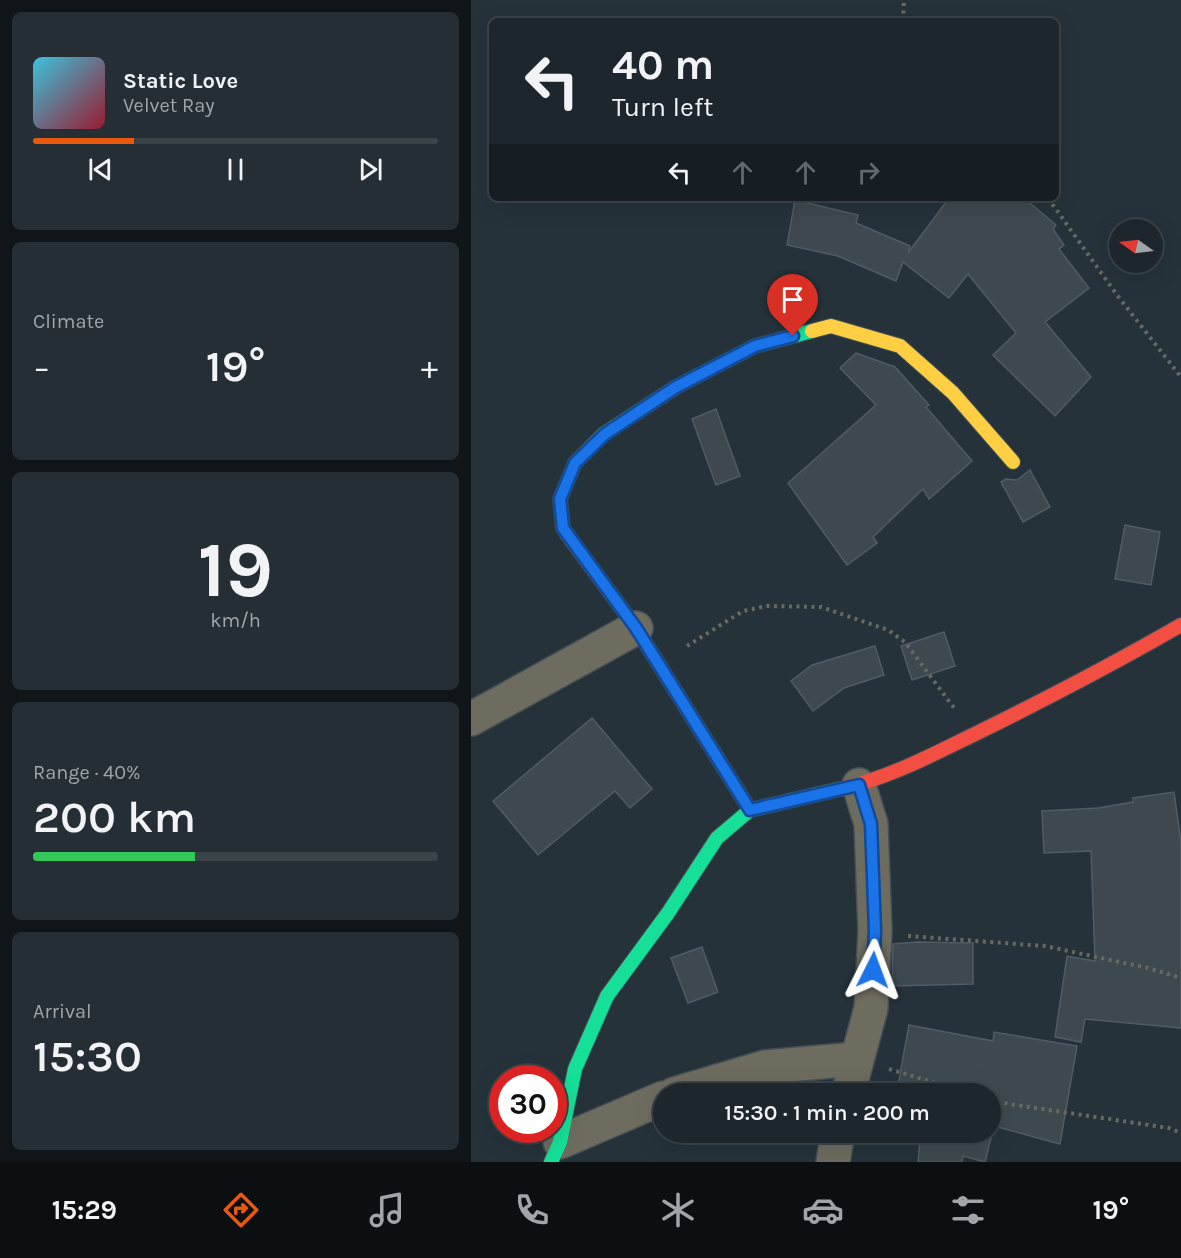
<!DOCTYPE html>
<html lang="en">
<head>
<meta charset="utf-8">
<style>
  :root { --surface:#1c262c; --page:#252e34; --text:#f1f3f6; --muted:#a0a5a9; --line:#3a4348; --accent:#ea580c }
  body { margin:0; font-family:Karla,sans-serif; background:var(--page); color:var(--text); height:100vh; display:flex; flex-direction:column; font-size:22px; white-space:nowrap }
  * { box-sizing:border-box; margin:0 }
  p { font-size:20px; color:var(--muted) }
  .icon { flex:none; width:33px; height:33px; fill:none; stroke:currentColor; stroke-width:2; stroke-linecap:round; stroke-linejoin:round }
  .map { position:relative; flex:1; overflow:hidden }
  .sheet { display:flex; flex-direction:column; gap:12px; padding:12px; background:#0f1518; width:471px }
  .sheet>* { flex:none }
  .hud { position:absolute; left:18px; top:18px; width:570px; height:183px; border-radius:9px; box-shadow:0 6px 24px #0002,0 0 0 2px var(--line); background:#1c262c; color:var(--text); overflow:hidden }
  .needle { width:39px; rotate:284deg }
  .tools { position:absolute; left:638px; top:219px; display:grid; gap:12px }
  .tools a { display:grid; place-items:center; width:54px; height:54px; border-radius:50%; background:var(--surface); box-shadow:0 6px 24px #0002,0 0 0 2px var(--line); font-size:30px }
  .speed { position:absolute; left:18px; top:1065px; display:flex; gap:12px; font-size:30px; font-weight:700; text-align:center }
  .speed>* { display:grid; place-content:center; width:78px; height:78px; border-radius:50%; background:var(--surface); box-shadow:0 6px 24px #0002,0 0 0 2px var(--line); line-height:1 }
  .speed .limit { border:9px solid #d22; background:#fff; color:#111 }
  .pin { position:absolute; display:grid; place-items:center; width:51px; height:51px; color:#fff; margin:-62px -26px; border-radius:50% 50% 50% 0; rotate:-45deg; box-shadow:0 0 6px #0007 }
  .pin .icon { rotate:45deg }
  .me { position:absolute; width:66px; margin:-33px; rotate:3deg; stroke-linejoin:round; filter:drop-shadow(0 0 4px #0008) }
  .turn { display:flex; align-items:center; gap:21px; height:126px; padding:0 24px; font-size:27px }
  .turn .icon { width:78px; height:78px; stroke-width:2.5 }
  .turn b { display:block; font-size:42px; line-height:51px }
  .lanes { display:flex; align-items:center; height:57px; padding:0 24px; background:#0003; justify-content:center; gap:30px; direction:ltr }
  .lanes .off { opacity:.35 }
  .big { font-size:45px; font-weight:600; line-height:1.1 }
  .sheet .tile { flex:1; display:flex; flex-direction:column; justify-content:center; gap:9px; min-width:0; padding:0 21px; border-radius:9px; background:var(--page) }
  .sheet .dial { align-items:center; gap:0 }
  .dial b { font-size:78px; line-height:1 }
  .song { display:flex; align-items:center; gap:18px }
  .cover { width:72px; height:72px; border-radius:9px; background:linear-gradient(135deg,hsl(190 70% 55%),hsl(350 70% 35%)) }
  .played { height:6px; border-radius:3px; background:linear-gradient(90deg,var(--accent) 25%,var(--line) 25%) }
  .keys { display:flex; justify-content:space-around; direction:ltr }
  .heat { display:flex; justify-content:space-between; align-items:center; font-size:33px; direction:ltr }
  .charge { height:9px; border-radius:4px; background:linear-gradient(90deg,#34c759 40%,var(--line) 0) }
  .trip { position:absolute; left:182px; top:1083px; width:348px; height:60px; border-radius:30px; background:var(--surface); box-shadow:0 6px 24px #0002,0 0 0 2px var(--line); font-weight:600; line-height:60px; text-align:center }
  .tab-bar { display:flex; height:96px; justify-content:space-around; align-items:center; background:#0b0f12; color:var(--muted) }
  .tab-bar .icon { width:42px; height:42px }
  .tab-bar .current { color:var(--accent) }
  .tab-bar b { font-size:27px; color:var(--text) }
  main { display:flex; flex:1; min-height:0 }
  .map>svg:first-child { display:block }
  .building { fill:#3e494f; stroke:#505c63; stroke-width:1.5 }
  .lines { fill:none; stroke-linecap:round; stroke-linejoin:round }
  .street-casing { stroke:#444f56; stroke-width:36 }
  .fast-casing { stroke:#444f56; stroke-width:16 }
  .slow-casing { stroke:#444f56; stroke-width:16 }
  .jam-casing { stroke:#444f56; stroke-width:16 }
  .path { stroke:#676964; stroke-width:4; stroke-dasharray:3 4.5; stroke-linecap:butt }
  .street { stroke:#6e6c5f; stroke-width:33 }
  .fast { stroke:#16e098; stroke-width:14 }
  .slow { stroke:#ffcf43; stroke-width:14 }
  .jam { stroke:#f24e42; stroke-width:14 }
  .route-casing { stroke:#114b97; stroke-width:15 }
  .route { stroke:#1a73e8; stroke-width:10 }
</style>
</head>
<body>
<main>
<section class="sheet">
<div class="tile">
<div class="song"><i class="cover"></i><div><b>Static Love</b><p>Velvet Ray</p></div></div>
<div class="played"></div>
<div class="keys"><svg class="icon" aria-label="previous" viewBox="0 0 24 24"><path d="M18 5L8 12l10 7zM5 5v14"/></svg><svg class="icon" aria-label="pause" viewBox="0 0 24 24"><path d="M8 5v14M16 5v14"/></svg><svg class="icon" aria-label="next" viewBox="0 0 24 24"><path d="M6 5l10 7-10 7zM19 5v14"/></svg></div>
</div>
<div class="tile"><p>Climate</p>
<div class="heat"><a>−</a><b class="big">19°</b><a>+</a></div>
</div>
<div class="tile dial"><b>19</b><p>km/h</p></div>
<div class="tile"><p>Range · 40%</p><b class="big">200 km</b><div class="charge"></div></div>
<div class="tile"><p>Arrival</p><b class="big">15:30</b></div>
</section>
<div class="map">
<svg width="710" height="1162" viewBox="0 0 710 1162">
  <rect width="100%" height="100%" fill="#25323a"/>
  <g class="building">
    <polygon points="478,198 553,198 585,225 582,229 593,245 588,249 618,288 574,322 620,377 584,416 522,355 545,333 497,274 478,298 432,262 425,281 367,256 316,245 324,200 387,215 385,223 439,246 437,253"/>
    <polygon points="385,353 424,367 458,405 455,407 501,461 458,499 452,489 402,537 406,543 376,565 317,483 405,405 369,368"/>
    <polygon points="245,409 269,476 245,485 221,419"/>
    <polygon points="559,470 579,507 552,522 530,482 535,479 546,480"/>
    <polygon points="654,525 689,532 680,585 644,579"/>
    <polygon points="473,632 484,666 441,680 430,646"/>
    <polygon points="404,646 413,675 373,688 342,711 320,681 341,665"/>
    <polygon points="121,718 181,789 159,808 144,791 67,855 22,801"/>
    <polygon points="703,792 710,842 710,1028 614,1019 610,1042 584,1037 596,956 624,961 620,851 573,853 571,811 627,808 662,802 662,798"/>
    <polygon points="446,942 502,943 502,984 421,986 422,944"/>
    <polygon points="231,947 247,992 217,1003 200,958"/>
    <polygon points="438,1025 522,1041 523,1032 606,1046 589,1144 523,1126 514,1162 492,1156 491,1162 447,1162 449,1140 414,1132 519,1132 519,1094 397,1094 399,1084 426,1091"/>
  </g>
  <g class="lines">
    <g class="street-casing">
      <g id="street">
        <polyline points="0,719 165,628"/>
        <polyline points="203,1094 294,1067 385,1059"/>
        <polyline points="377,1094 400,1008 404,931 400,824 388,785"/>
        <polyline points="89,1142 192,1098"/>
        <polyline points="362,1162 367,1132"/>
      </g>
    </g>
    <g class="fast-casing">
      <g id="fast">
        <polyline points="96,534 92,528 89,499 104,463 133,434 205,387 284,346 341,331"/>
        <polyline points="80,1162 89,1142 104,1069 136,996 197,913 246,838 279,810 369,789"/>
      </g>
    </g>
    <g class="slow-casing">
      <polyline id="slow" points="341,331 360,326 429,346 482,393 542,462"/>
    </g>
    <g class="jam-casing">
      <g id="jam">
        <polyline points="96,534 165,628 279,810"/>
        <path d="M369,789C418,778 463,754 508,732C577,698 644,663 710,625"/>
      </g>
    </g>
    <g class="path">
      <polyline points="432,21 433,0"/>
      <polyline points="577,198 646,295 710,377"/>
      <polyline points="216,646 272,611 296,606 350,607 417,630 434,642 483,708"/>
      <polyline points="437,936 574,946 677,968 710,978"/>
      <polyline points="418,1069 502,1094"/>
      <polyline points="519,1099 538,1104 698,1128 710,1133"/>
    </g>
    <use href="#street" class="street"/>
    <use href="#fast" class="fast"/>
    <use href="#slow" class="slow"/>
    <use href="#jam" class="jam"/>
  </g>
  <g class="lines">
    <g class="route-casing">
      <polyline id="route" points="322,336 284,346 205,387 134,434 104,463 89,499 92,528 165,628 279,810 388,785 400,824 404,931 402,970"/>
    </g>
    <use href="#route" class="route"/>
  </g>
</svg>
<div class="tools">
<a><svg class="needle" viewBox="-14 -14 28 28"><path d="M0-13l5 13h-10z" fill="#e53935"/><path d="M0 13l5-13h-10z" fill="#a0a5a9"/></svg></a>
</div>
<div class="speed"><div class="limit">30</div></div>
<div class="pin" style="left:322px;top:336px;background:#d93025"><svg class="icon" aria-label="arrive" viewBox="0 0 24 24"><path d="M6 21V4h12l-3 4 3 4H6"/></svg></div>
<svg class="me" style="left:402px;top:970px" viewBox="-20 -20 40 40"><path d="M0-17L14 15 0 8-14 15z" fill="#1a73e8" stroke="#fff" stroke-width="4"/></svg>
<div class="trip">15:30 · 1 min · 200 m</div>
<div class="hud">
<div class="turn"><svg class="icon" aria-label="left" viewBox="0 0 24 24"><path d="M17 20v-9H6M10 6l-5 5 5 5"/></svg><div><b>40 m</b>Turn left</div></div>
<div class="lanes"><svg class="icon" aria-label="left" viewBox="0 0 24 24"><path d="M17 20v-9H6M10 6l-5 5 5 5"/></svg><svg class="icon off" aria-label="ahead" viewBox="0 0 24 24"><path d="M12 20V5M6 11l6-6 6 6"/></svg><svg class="icon off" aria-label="ahead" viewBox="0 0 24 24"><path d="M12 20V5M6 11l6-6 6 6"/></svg><svg class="icon off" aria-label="right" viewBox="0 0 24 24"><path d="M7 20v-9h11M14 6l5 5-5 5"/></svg></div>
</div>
</div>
</main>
<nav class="tab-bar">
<b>15:29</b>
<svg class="icon current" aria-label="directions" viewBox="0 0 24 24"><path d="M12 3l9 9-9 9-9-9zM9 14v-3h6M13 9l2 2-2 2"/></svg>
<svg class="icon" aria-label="music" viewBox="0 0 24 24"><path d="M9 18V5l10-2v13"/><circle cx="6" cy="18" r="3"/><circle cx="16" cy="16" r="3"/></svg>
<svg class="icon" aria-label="phone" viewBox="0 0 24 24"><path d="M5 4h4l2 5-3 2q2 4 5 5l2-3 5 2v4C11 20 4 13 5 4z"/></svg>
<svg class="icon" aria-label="climate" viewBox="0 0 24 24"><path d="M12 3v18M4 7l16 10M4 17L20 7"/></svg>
<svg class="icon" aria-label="car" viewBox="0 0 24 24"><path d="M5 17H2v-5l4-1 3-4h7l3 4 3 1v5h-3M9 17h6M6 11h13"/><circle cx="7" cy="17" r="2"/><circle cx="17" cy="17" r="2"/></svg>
<svg class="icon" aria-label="filters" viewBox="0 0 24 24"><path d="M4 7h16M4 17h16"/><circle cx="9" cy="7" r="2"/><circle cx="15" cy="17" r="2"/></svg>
<b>19°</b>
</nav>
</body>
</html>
